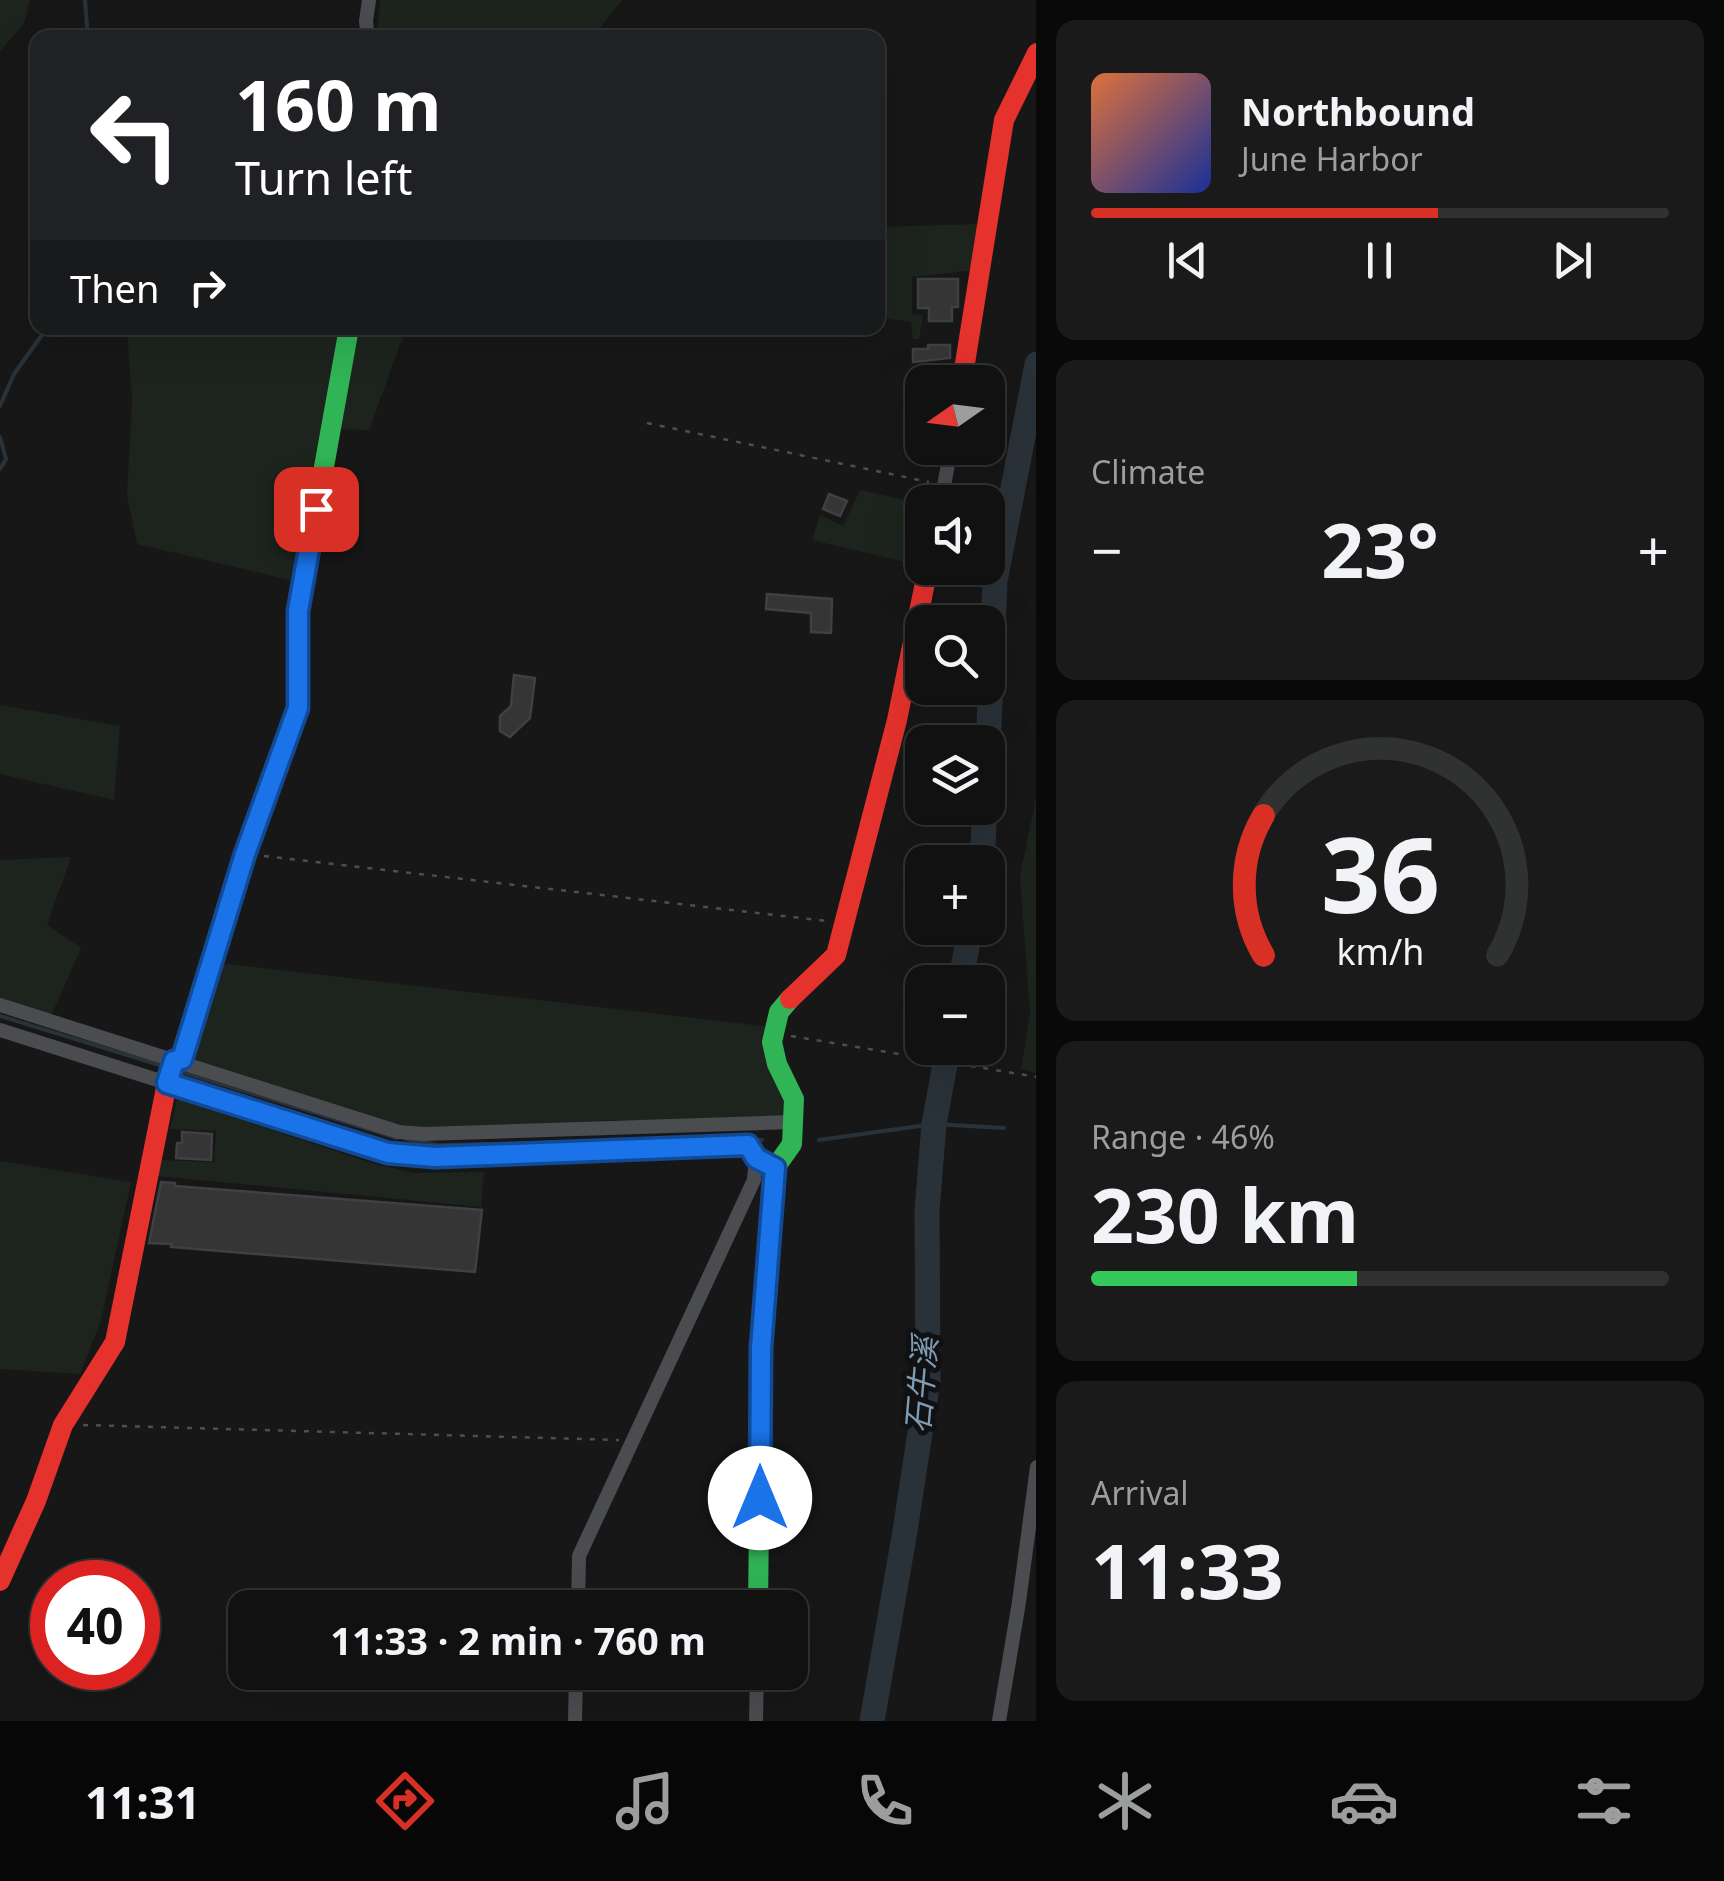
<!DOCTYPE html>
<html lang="en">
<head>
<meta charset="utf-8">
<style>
  :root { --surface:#111; --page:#1a1a1a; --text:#f1f3f6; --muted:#9c9d9f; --line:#303131; --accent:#d93025 }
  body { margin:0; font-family:"Noto Sans","Noto Sans TC",sans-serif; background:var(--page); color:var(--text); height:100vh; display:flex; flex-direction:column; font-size:38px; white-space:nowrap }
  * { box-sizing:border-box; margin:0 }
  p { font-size:32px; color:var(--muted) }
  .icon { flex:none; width:55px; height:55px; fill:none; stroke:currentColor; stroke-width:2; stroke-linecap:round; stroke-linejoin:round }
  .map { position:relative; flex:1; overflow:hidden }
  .panel { display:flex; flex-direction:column; gap:20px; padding:20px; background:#090909; width:688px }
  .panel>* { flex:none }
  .banner { position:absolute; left:30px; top:30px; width:855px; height:305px; border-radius:20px; box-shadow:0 10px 40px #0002,0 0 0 2px var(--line); background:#202124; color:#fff; overflow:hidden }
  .needle { width:65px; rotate:256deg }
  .tools { position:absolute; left:905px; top:365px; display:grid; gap:20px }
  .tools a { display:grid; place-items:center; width:100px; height:100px; border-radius:20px; background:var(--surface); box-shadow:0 10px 40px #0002,0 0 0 2px var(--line); font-size:50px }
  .speed { position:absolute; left:30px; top:1560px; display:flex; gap:20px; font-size:50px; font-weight:700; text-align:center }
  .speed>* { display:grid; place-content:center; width:130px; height:130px; border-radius:50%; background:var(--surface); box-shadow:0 10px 40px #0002,0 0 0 2px var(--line); line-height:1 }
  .speed .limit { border:15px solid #d22; background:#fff; color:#111 }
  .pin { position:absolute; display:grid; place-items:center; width:85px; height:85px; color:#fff; margin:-42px; border-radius:20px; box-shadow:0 5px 15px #0006 }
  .me { position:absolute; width:110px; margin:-55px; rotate:0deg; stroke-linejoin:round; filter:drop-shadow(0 0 8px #0008) }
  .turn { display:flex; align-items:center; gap:35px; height:210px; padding:0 40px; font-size:45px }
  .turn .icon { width:130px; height:130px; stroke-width:2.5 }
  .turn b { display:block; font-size:70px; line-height:85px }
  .then { display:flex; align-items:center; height:95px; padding:0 40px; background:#0003; gap:20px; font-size:38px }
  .big { font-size:75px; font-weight:700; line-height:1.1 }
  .panel .widget { flex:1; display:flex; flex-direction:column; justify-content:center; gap:15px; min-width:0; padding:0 35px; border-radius:20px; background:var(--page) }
  .panel .dial { align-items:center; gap:0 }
  .dial svg { height:260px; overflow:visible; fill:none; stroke:var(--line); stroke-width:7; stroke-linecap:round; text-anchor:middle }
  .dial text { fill:var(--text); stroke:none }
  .song { display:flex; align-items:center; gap:30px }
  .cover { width:120px; height:120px; border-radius:15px; background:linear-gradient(135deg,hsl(20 70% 55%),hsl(230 70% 35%)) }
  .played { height:10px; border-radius:5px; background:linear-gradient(90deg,var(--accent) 60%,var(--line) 60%) }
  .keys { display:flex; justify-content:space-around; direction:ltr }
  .heat { display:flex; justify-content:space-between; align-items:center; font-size:55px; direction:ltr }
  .charge { height:15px; border-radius:8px; background:linear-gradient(90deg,#34c759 46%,var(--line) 0) }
  .trip { position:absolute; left:228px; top:1590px; width:580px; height:100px; border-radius:20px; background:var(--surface); box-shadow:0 10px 40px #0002,0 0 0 2px var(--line); font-weight:700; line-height:100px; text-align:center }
  .dock { display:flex; height:160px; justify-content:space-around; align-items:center; background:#070707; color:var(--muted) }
  .dock .icon { width:70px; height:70px }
  .dock .active { color:var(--accent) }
  .dock b { font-size:45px; color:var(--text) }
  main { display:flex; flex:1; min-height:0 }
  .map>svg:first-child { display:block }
  .green { fill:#1d241e }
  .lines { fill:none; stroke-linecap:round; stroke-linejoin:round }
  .stream { stroke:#2a3239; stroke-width:4 }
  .river { stroke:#2a3239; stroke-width:25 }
  .building { fill:#353536; stroke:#3f4043; stroke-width:2.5 }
  .path { stroke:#4d4e52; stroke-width:2.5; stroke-dasharray:5 8; stroke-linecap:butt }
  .street { stroke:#4b4c50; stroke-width:14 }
  .fast { stroke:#30b455; stroke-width:20 }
  .jam { stroke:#e5322d; stroke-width:20 }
  .route-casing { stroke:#114b97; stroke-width:25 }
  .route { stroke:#1a73e8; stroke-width:18 }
  .labels { text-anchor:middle; stroke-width:10; stroke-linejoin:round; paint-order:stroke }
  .water-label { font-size:32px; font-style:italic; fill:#7f9bb3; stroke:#111113 }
</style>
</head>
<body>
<main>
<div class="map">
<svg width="1037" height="1721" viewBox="0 0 1037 1721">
  <rect width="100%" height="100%" fill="#171717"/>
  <g class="green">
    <polygon points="0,0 30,0 24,24 0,51"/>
    <polygon points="380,0 622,0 592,37 377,37"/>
    <polygon points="981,224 976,270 912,277 912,314 923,315 919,339 913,339 911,322 878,317 878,227"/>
    <polygon points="127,328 341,328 290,580 137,544 127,495 132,402"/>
    <polygon points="356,328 406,328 369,430 335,429"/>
    <polygon points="860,490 922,504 922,566 812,540 820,515 843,526"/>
    <polygon points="0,705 120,726 114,800 0,774"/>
    <polygon points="1036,798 1037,1073 1036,1073 1021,1069 1030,1013 1020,876"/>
    <polygon points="71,857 47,925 81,948 51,1016 0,997 0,860"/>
    <polygon points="220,963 771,1027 792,1122 613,1120 432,1129 389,1123 188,1062"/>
    <polygon points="177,1099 375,1164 414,1173 484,1172 481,1207 157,1176 159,1160 214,1162 216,1131 170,1129"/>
    <polygon points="0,1161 131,1182 101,1320 80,1374 0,1369"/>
  </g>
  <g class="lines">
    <g class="stream">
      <polyline points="85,0 88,38"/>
      <polyline points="0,406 14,374 47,328"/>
      <polyline points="0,437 6,459 0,469"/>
      <polyline points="0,1016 163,1066"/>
      <polyline points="176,1070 397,1138"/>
      <polyline points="406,1139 438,1145 666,1141"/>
      <polyline points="751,1140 762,1140"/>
      <polyline points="819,1140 934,1124 1004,1128"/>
    </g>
    <g class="river">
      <polyline points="988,749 995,581 1037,364"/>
      <polyline points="982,862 985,808"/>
      <polyline points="960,982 971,928"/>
      <polyline points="872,1721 905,1531 928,1380 927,1211 934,1124 948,1048"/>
    </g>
  </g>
  <g class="building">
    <polygon points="918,279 958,279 958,307 952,307 952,321 929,321 929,308 918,308"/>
    <polygon points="928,345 950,345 950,358 913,362 913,349 928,349"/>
    <polygon points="829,494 847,501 840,516 823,509"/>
    <polygon points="767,594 832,599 831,633 811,632 811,613 766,609"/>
    <polygon points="514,675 535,678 530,718 510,737 500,731 500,716 511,706"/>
    <polygon points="182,1132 212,1134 211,1160 176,1158 177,1143 182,1143"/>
    <polygon points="161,1182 175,1183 175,1186 482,1210 475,1272 171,1247 172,1244 149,1243"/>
  </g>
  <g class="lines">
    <g class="path">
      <polyline points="647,423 929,482"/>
      <polyline points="264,856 827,921"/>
      <polyline points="791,1036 1037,1077"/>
      <polyline points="83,1425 619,1440"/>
    </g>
    <g class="street">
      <polyline points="368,38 366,21 369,0"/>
      <polyline points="941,502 951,448"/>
      <polyline points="0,1005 399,1132 424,1134 793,1122"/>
      <polyline points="0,1030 387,1153 435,1157 748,1145 756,1158 775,1168"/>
      <polyline points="578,1608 579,1556 754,1180 756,1158"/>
      <polyline points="575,1721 576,1672"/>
      <polyline points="756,1721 757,1672"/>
      <polyline points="999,1721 1019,1602 1037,1467"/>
    </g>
    <g class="fast">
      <polyline points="221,933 245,854 298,708 298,611 349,328"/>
      <polyline points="758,1608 761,1348 773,1178 775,1168 792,1144 794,1099 777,1064 772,1042 779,1012 790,999"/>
    </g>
    <g class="jam">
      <polyline points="962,382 1004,120 1037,53"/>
      <polyline points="790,999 836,955 897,720 928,568"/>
      <polyline points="0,1581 36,1501 63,1425 115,1342 167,1083 174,1061 182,1059 221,933"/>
    </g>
  </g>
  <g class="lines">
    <g class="route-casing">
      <polyline id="route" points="316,509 298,611 298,708 245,854 182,1059 174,1061 167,1083 388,1153 435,1157 748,1145 756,1158 775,1168 761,1348 760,1498"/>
    </g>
    <use href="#route" class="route"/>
  </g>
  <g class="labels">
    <g class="water-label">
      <text transform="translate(922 1385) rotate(-85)" y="11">石牛溪</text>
    </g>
  </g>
</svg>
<div class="tools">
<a><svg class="needle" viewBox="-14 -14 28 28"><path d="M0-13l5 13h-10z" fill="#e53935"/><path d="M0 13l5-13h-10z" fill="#9c9d9f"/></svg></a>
<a><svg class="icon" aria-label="sound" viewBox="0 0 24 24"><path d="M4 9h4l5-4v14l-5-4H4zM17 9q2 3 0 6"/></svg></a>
<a><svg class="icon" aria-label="search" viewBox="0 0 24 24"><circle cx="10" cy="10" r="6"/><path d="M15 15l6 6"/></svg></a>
<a><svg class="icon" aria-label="layers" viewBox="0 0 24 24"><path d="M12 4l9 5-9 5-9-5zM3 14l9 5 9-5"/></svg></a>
<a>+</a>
<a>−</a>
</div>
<div class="speed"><div class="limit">40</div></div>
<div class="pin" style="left:316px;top:509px;background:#d93025"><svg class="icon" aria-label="arrive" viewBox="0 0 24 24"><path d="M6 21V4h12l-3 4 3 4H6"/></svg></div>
<svg class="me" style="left:760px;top:1498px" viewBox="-20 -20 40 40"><circle r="19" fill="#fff"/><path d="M0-13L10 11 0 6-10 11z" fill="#1a73e8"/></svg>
<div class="trip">11:33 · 2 min · 760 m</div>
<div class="banner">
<div class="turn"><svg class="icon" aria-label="left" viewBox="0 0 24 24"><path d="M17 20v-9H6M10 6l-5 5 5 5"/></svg><div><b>160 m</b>Turn left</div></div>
<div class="then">Then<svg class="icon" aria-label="right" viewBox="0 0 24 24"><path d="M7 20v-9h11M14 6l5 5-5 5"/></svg></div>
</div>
</div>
<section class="panel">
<div class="widget">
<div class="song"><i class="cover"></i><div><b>Northbound</b><p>June Harbor</p></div></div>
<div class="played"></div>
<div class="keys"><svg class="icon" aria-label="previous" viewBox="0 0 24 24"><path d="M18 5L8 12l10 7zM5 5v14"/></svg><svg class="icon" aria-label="pause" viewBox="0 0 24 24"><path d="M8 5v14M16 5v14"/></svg><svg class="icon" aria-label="next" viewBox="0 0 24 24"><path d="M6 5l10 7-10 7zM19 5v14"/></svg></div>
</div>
<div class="widget"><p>Climate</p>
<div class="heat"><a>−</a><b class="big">23°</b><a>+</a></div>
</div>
<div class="widget dial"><svg viewBox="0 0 100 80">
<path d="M14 69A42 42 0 1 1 86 69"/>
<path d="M14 69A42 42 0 0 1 14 26" stroke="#d93025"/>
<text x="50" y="56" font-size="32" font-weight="700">36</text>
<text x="50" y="72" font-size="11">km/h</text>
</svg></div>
<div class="widget"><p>Range · 46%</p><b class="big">230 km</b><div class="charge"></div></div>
<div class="widget"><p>Arrival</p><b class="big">11:33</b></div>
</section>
</main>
<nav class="dock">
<b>11:31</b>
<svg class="icon active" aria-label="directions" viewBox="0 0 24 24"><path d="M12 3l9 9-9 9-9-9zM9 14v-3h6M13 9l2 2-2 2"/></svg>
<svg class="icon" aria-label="music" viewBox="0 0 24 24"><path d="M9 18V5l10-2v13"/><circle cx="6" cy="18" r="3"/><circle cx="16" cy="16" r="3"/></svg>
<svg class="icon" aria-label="phone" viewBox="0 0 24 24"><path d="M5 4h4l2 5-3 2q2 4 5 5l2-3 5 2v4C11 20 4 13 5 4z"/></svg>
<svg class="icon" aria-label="climate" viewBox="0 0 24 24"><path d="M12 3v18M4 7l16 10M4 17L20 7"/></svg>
<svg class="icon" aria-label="car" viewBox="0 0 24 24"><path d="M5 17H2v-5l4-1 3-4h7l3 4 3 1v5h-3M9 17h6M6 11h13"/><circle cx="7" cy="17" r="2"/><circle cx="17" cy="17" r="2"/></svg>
<svg class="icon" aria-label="filters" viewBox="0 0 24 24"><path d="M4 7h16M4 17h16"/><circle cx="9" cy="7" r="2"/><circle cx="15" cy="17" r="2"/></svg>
</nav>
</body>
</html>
